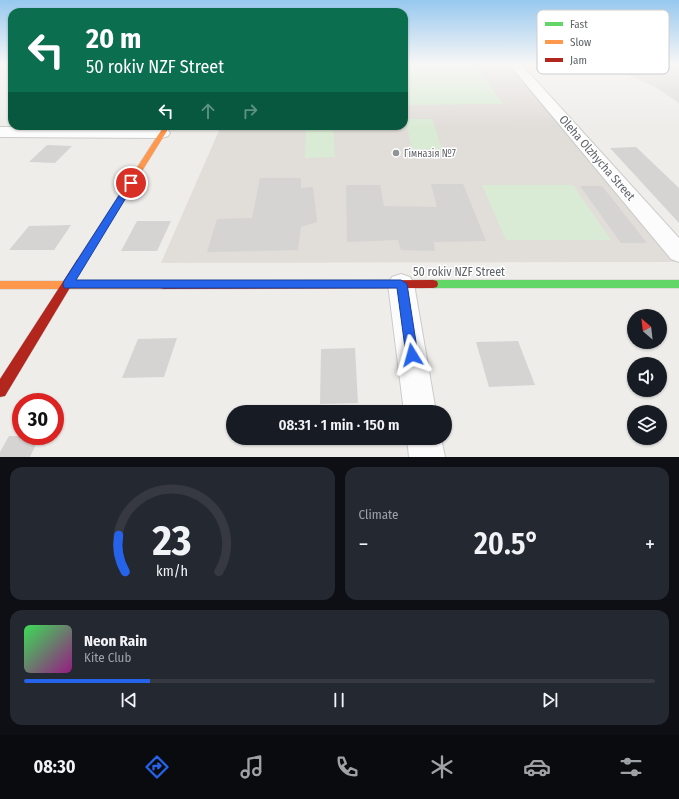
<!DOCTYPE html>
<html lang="en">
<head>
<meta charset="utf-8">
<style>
  :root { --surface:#171b24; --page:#242831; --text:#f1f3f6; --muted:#9ea1a6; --line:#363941; --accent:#2563eb }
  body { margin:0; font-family:"Fira Sans Condensed",sans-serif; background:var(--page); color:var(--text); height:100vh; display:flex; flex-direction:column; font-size:15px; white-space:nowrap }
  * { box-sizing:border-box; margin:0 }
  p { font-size:13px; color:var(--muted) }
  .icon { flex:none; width:22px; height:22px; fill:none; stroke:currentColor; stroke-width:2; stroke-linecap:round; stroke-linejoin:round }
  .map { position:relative; height:457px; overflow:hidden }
  .side { display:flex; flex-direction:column; gap:10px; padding:10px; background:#0d0f14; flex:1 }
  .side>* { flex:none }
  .top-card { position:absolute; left:8px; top:8px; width:400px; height:122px; border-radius:12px; box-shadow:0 1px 3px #0004; background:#0b6e4f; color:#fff; overflow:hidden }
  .needle { width:26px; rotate:332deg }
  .tools { position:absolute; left:627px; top:309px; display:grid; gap:8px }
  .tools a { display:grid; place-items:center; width:40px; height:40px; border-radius:50%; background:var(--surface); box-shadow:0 1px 3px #0004; font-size:20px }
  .speed { position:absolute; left:12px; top:393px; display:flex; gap:8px; font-size:20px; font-weight:700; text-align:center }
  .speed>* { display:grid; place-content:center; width:52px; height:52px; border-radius:50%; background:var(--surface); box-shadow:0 1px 3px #0004; line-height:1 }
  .speed .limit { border:6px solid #d22; background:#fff; color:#111 }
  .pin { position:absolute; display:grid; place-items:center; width:34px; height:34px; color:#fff; margin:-17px; border:2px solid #fff; border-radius:50%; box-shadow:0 1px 4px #0007 }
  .me { position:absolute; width:44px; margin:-22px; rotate:352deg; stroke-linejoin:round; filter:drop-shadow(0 0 3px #0008) }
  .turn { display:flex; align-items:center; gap:14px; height:84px; padding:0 12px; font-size:18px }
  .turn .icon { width:52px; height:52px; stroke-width:2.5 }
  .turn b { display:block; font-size:28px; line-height:34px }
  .lanes { display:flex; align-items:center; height:38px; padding:0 12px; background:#0003; justify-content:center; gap:20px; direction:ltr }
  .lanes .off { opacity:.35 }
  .big { font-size:30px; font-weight:600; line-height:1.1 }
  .side .card { flex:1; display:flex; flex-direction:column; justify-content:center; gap:6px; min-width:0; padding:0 14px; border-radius:12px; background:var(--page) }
  .side .dial { align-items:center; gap:0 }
  .dial svg { height:104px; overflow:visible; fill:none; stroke:var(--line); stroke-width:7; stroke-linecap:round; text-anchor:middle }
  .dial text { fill:var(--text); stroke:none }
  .song { display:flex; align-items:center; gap:12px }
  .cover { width:48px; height:48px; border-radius:6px; background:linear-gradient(135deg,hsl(130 70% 55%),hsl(310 70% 35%)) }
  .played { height:4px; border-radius:2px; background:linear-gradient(90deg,var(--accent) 20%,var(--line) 20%) }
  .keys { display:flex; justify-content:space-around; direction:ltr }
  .heat { display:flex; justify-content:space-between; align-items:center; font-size:22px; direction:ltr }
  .side .tiles { flex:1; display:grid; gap:10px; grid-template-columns:1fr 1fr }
  .card:last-child { grid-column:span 2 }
  .trip { position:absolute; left:226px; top:405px; width:226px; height:40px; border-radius:20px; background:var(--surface); box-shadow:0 1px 3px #0004; font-weight:600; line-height:40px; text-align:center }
  .tab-bar { display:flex; height:64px; justify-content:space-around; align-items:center; background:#090b0e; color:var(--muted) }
  .tab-bar .icon { width:28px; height:28px }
  .tab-bar .active { color:var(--accent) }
  .tab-bar b { font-size:18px; color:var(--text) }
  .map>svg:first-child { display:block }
  .industrial { fill:#dfdcda }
  .education { fill:#e1ddd9 }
  .green { fill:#daebd5 }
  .building { fill:#d5d4d3 }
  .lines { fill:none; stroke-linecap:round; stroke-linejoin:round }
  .street-casing { stroke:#cbcbca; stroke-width:2 }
  .fast-casing { stroke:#c9cac9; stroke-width:1 }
  .slow-casing { stroke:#c9cac9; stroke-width:1 }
  .jam-casing { stroke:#c9cac9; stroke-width:1 }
  .street { fill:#fdfcfc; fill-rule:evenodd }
  .fast { fill:#63d668; fill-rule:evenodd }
  .slow { fill:#ff974d; fill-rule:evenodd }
  .jam { fill:#b3261e; fill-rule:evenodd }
  .route { fill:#2563eb; stroke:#184099 }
  .poi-dot { fill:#919496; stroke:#fff; stroke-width:1.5 }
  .labels { text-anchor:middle; stroke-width:3; stroke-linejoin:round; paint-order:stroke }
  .far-poi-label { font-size:10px; fill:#5f6468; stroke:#fff; text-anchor:start }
  .street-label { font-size:12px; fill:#5f6468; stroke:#fff }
  .key { fill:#fff; stroke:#cfd0d2; stroke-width:1 }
  .key-label { font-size:11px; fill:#5f6468 }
</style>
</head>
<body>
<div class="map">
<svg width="679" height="457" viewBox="0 0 679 457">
  <rect width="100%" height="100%" fill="#efedea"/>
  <polygon class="industrial" points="605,64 679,64 679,103 657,88"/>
  <polygon class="education" points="404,64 508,64 676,262 161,263 221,126 404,126"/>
  <g class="green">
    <polygon points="404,64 474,64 503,104 404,105"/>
    <polygon points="405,119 432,119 442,149 412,149"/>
    <polygon points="306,126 333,126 335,157 305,158"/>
    <polygon points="482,185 573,185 611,240 506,240"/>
  </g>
  <g class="building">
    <polygon points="47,145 72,146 55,163 29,162"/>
    <polygon points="636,147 679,188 679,223 610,148"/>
    <polygon points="260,178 301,178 301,188 313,187 317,222 301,227 298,250 207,252 217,219 252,218"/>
    <polygon points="431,184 463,184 486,241 434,242 435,251 401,250 398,240 347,242 346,185 380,185 384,206 437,207"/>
    <polygon points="580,186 602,186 647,243 621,243"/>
    <polygon points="137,221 171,221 157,251 121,251"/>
    <polygon points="71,225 54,250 9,250 29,226"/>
    <polygon points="177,338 164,377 122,378 138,339"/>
    <polygon points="518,341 535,385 489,387 476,342"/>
    <polygon points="355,348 358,403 320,404 321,349"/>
    <polygon points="9,436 40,436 30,457 0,457 0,452"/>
  </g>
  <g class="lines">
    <g class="street-casing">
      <g id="street">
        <polygon points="509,64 521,64 679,238 679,262 671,259"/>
        <polygon points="0,127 162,128 168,130 170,133 168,136 162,138 0,137"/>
        <polygon points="401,274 410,277 414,284 436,412 404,412 388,284 392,277"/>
        <polygon points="407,438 441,438 445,457 409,457"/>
      </g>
    </g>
    <g class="fast-casing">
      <polygon id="fast" points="433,280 679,280 679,288 433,288 429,287 428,284 429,281"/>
    </g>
    <g class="slow-casing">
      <g id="slow">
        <polygon points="164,126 170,126 83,266 77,266 75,263 77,260"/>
        <polygon points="0,281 164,281 168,282 169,285 168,288 164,289 0,289"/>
      </g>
    </g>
    <g class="jam-casing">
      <g id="jam">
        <polygon points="80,259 83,260 85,263 83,266 5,396 0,397 0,379 77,260"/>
        <polygon points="433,280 437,281 438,284 437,287 433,288 164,289 160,288 159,285 160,282 164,281"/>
      </g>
    </g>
    <use href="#street" class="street"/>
    <use href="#fast" class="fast"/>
    <use href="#slow" class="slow"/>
    <use href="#jam" class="jam"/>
  </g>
  <linearGradient id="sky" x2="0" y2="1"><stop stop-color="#97c8ef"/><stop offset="0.5" stop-color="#f8f7f6"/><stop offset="1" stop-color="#f8f7f6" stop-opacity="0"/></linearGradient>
  <rect width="679" height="128" fill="url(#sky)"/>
  <polygon class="route" points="131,180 135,183 76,280 401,280 407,284 418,355 416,359 412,361 407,359 406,355 397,288 64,288 63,284 64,281 127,183"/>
  <circle class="poi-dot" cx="396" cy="153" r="4"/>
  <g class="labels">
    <g class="far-poi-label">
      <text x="404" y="157">Гімназія №7</text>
    </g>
    <g class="street-label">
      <text transform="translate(597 158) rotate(49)" y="4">Oleha Olzhycha Street</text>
      <text x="459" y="276">50 rokiv NZF Street</text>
    </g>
  </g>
  <rect x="537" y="10" width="132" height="64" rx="6" class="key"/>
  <rect x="545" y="22" width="18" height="4" fill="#63d668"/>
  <rect x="545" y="40" width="18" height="4" fill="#ff974d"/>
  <rect x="545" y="58" width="18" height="4" fill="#b3261e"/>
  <g class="key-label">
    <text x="570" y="28">Fast</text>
    <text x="570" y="46">Slow</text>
    <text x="570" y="64">Jam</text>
  </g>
</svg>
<div class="tools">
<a><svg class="needle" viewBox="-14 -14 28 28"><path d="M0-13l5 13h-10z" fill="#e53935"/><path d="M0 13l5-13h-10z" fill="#9ea1a6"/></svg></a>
<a><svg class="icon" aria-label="sound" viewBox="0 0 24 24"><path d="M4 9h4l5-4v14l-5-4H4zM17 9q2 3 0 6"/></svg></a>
<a><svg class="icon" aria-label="layers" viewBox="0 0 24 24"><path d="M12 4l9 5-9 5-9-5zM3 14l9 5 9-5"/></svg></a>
</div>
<div class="speed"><div class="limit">30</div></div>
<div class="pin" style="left:131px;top:183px;background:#d93025"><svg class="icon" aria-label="arrive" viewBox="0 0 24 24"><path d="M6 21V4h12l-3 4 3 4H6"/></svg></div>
<svg class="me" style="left:412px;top:355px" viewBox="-20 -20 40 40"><path d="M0-17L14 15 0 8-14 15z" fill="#2563eb" stroke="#fff" stroke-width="4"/></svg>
<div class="trip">08:31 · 1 min · 150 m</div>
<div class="top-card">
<div class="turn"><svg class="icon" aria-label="left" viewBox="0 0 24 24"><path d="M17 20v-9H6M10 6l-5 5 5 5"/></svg><div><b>20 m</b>50 rokiv NZF Street</div></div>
<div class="lanes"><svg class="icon" aria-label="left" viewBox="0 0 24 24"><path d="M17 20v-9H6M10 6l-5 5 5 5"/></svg><svg class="icon off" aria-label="ahead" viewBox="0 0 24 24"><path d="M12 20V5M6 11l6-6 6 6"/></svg><svg class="icon off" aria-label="right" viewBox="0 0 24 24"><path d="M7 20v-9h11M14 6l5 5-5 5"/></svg></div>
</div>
</div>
<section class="side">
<div class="tiles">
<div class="card dial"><svg viewBox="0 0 100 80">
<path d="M14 69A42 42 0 1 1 86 69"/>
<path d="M14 69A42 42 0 0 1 9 41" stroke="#2563eb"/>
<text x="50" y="56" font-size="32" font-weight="700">23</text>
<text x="50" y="72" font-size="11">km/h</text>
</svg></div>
<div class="card"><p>Climate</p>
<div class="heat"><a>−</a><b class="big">20.5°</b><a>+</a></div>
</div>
<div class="card">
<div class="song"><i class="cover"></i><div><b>Neon Rain</b><p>Kite Club</p></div></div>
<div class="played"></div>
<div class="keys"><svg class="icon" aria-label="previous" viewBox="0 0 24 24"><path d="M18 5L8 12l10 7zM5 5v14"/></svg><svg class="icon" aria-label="pause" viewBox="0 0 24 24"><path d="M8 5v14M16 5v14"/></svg><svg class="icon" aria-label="next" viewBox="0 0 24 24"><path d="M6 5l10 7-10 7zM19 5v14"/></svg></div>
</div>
</div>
</section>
<nav class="tab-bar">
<b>08:30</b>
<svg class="icon active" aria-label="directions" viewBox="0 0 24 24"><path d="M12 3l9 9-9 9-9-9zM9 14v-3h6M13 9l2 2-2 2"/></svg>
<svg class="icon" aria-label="music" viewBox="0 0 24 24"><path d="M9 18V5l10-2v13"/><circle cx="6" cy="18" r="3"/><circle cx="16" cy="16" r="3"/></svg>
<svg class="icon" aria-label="phone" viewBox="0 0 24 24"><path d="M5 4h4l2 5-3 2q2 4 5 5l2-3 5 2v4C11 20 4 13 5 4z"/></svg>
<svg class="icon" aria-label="climate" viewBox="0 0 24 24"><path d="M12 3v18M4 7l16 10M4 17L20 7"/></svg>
<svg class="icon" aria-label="car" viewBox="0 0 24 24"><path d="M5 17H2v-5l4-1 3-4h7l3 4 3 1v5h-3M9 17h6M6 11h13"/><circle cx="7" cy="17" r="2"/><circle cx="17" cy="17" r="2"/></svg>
<svg class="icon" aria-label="filters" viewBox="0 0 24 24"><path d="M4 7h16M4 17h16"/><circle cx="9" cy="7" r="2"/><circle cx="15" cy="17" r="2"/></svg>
</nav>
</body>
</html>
